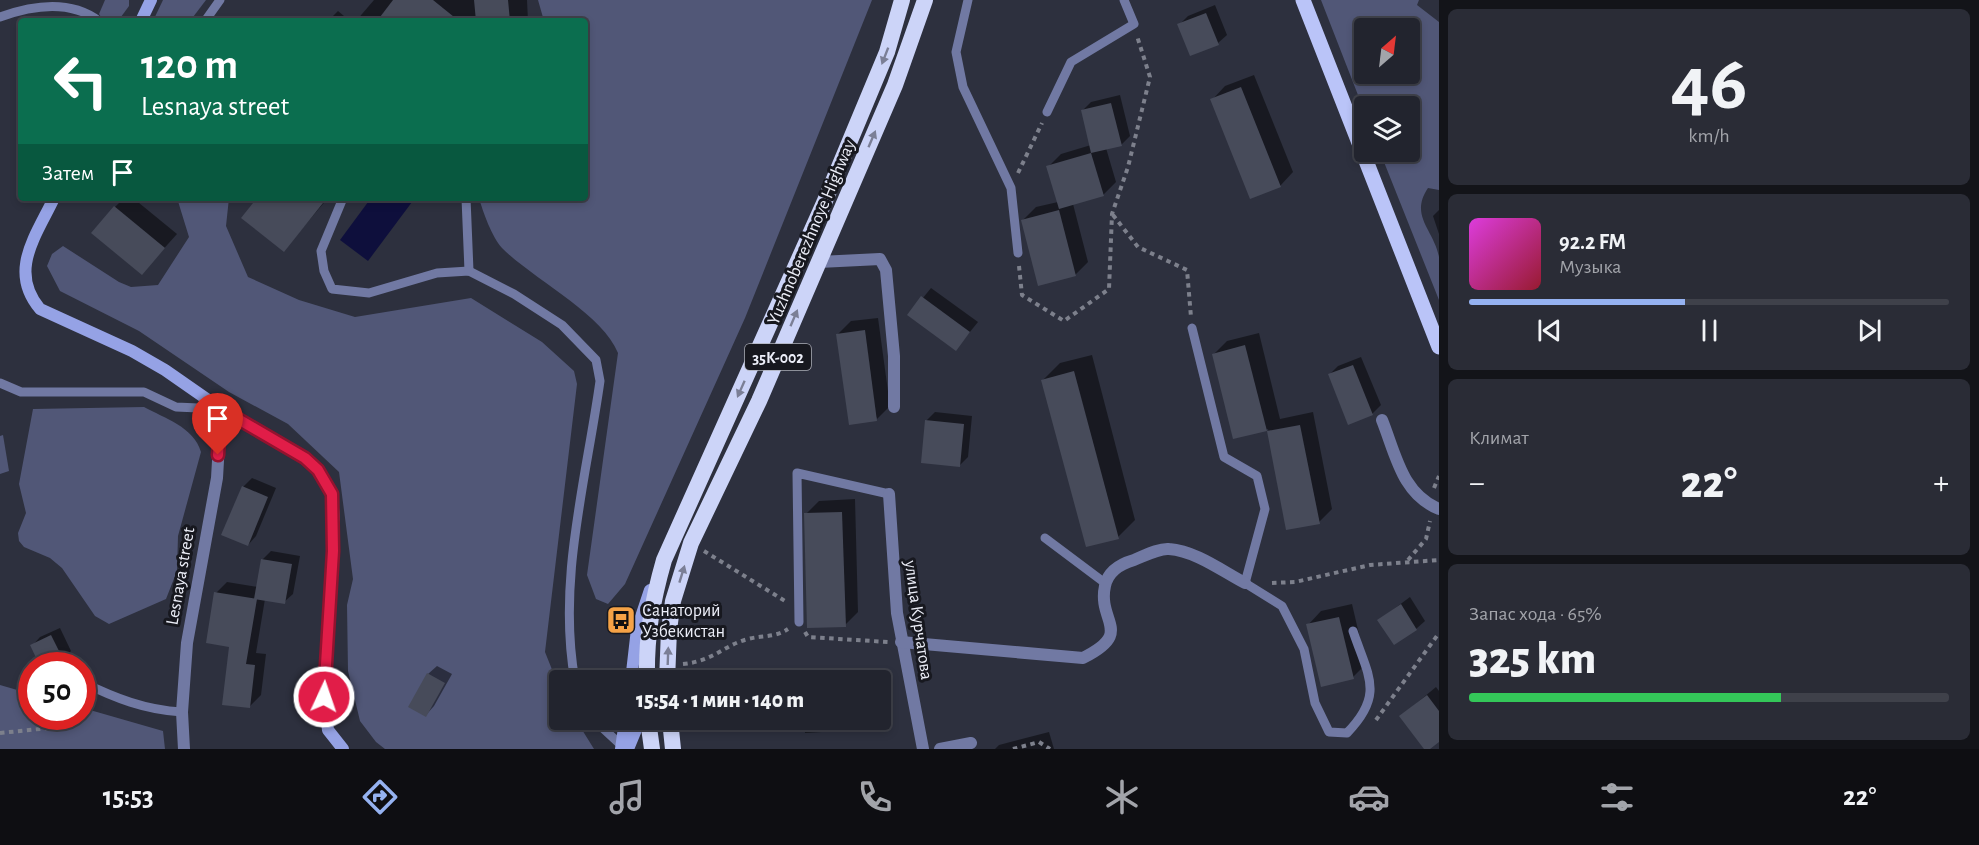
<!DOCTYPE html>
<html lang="ru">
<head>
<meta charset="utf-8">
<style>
  :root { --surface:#22242e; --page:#2a2c36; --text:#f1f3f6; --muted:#a2a4aa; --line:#3f414a; --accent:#95b2f1 }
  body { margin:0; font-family:"Alegreya Sans",sans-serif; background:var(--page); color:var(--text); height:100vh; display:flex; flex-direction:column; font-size:22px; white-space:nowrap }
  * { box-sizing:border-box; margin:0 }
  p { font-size:20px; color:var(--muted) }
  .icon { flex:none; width:33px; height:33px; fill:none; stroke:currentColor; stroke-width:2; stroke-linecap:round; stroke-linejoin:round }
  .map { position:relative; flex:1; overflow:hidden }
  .panel { display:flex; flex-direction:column; gap:9px; padding:9px; background:#131419; width:540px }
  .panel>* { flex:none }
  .top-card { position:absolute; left:18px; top:18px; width:570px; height:183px; border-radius:6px; box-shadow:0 3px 9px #0003,0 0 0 2px var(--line); background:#0b6e4f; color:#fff; overflow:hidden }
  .needle { width:39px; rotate:28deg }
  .fabs { position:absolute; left:1354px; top:18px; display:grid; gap:12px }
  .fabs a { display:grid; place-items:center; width:66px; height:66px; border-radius:6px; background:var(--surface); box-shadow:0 3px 9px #0003,0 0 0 2px var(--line); font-size:30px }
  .speed { position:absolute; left:18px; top:652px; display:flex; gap:12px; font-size:30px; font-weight:700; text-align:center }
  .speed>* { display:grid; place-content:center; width:78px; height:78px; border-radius:50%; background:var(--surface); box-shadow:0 3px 9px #0003,0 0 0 2px var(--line); line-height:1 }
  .speed .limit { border:9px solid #d22; background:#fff; color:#111 }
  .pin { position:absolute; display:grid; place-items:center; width:51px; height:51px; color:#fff; margin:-62px -26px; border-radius:50% 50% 50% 0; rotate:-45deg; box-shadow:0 0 6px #0007 }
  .pin .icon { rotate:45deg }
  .me { position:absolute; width:66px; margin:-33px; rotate:3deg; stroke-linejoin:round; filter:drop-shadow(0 0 4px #0008) }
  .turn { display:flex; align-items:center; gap:21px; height:126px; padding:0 24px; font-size:27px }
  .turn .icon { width:78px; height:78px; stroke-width:2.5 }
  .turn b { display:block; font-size:42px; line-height:51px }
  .then { display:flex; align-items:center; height:57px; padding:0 24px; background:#0003; gap:12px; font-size:22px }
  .big { font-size:45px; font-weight:800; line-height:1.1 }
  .panel .card { flex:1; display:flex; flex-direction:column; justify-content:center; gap:9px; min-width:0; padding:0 21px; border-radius:9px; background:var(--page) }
  .panel .dial { align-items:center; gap:0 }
  .dial b { font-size:78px; line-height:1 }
  .song { display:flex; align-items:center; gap:18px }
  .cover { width:72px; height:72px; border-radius:9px; background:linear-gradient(135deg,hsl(300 70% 55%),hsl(350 70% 35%)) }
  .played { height:6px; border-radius:3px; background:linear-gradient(90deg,var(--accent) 45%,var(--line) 45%) }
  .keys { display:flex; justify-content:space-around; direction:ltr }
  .heat { display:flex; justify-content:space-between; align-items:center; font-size:33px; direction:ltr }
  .charge { height:9px; border-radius:4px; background:linear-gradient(90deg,#34c759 65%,var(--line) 0) }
  .trip { position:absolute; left:549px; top:670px; width:342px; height:60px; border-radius:6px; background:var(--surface); box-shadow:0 3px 9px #0003,0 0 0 2px var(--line); font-weight:800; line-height:60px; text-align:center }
  .tabs { display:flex; height:96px; justify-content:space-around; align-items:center; background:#0e0e12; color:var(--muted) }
  .tabs .icon { width:42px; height:42px }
  .tabs .selected { color:var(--accent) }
  .tabs b { font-size:27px; color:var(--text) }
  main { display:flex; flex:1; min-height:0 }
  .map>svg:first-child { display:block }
  .green { fill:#515777; fill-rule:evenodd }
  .water { fill:#0e0f3c }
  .shadow { fill:#0007 }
  .building { fill:#474b5a }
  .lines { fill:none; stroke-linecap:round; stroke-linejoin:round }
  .path { stroke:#7d808c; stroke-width:4; stroke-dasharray:4.5 4.5; stroke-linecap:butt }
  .service { stroke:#7179a3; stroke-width:9 }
  .minor { stroke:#7179a3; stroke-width:12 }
  .tertiary { stroke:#7179a3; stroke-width:12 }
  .secondary { stroke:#95a2e5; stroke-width:12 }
  .primary { stroke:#bac4f8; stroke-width:15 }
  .trunk { stroke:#ccd4f8; stroke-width:16 }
  .oneway { fill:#7b7f96 }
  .route-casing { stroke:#92132f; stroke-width:15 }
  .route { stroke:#e11d48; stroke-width:10 }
  .labels { text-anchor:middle; stroke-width:6; stroke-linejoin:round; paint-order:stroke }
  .shield { fill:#17181f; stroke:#acaeb7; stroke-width:1.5 }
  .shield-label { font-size:16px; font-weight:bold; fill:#eceef8 }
  .street-label { font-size:18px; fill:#eceef8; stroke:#17181f }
  .poi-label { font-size:18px; fill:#eceef8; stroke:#17181f; text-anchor:start }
</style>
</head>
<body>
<main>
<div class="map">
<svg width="1439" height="749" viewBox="0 0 1439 749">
  <rect width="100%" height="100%" fill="#2d303e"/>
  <g class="green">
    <polygon points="105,0 129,0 129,6 118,21 103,20 99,14"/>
    <polygon points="163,0 206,0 190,21 153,21"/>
    <path d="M538,0H872L745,318L625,584L608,604L596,599L587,575L618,353C602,313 534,280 502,248C492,237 483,212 479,198H585V21H544Z"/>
    <path d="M1321,0H1419L1417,5L1439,22V190L1428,188C1409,216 1434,230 1439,257C1439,270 1439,287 1439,300L1380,152H1410V106H1365V113ZM1365,28H1410V74H1365Z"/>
    <polygon points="177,198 229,198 226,226 248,277 299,300 355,317 471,298 542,342 574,371 577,384 545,652 559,687 560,720 576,720 594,749 385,749 376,742 360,721 348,671 347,605 353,579 339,472 288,424 229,392 139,331 60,291 47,266 52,254 63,246 119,282 131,287 158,285 189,237"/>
    <path d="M144,407C164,418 194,427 201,452L178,536L177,571L166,599L109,624L95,616L62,568L50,558L24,547L19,541L18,533L26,513L19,484L33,409Z"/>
    <polygon points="3,435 9,471 0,474 0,436"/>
    <polygon points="0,685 31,694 32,717 82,717 83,708 163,731 165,749 0,749"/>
  </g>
  <polygon class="water" points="371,198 415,198 368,261 340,240"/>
  <g class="shadow">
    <polygon points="374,0 527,0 528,21 356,21"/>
    <polygon points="1215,5 1227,35 1218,43 1191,54 1179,25 1188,16"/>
    <polygon points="338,11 350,21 328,21"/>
    <polygon points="1254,75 1293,172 1280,186 1212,100 1225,86"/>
    <polygon points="1120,95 1130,136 1121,145 1106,148 1116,182 1103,195 1073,204 1088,262 1075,275 1023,220 1036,207 1058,202 1048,167 1061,154 1091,145 1082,111 1091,102"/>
    <polygon points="124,198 133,198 177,234 142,273 115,207"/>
    <polygon points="259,198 328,198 284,250"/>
    <polygon points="1439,210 1439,234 1433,216"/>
    <polygon points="931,288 978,322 956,349 909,315"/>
    <polygon points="878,318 890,406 877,419 838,334 851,321"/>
    <polygon points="1259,333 1280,419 1313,412 1332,509 1319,522 1287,529 1268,429 1235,438 1214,354 1227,341"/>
    <polygon points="1092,355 1135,520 1118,537 1043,380 1060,363"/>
    <polygon points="1361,357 1381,405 1372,414 1329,375 1338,366"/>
    <polygon points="935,412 972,416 968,457 959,466 926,421"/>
    <polygon points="252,478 276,488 256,536 248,545 243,487"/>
    <polygon points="855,499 858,612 845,625 806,514 819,501"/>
    <polygon points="271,551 300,556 293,594 284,602 265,599 256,653 266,654 261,695 250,706 216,593 227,582 258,587 262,560"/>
    <polygon points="1410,597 1425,621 1416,629 1379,620"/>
    <polygon points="1352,604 1366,664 1353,677 1308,625 1321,611"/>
    <polygon points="60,628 71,651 63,660 50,666 42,666 32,646 40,637"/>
    <polygon points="437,666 452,674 434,706 426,715 428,674"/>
    <polygon points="1436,687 1439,691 1439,740 1426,749 1401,716"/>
    <polygon points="804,720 848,720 848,722 839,731 805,733"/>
    <polygon points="1049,732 1054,749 995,749 999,745"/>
  </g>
  <g class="building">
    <polygon points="393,0 433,0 459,21 377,21"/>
    <polygon points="474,0 508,0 510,21 476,21"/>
    <polygon points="1206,13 1219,45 1190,56 1177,24"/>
    <polygon points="1241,87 1281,187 1250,199 1210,99"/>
    <polygon points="1111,103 1122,146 1091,153 1081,110"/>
    <polygon points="1091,153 1104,196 1059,209 1046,166"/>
    <polygon points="257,198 327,198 284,252 241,218"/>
    <polygon points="114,206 165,248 142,275 91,233"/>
    <polygon points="1059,210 1076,276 1038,286 1021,220"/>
    <polygon points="921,296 970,332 956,351 907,315"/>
    <polygon points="865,330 877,421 849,425 836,334"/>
    <polygon points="1245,345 1267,431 1233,439 1212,354"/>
    <polygon points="1353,365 1373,415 1348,425 1328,374"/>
    <polygon points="1074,371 1119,539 1086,547 1041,380"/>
    <polygon points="925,420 964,424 960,467 921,463"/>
    <polygon points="1300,425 1320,524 1286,530 1267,431"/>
    <polygon points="242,486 268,497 248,546 221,535"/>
    <polygon points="842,512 846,627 807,628 804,513"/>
    <polygon points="261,559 292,564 285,604 254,599"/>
    <polygon points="214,592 257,599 246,664 255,665 250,708 222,705 229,647 206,643"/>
    <polygon points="1401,604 1417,630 1394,645 1377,620"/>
    <polygon points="1339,617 1354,679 1321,687 1306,624"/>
    <polygon points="51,635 64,661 53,666 40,666 30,645"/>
    <polygon points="427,673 445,683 426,717 408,707"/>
    <polygon points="1427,695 1439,711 1439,742 1430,749 1424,749 1399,716"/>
  </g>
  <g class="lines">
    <g class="path">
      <polyline points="1018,173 1042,123"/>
      <polyline points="1113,215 1138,247 1187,270 1191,317"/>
      <polyline points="1019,266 1022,295 1064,321 1109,289 1112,214 1128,167 1150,77 1137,36"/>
      <polyline points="1434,488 1439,476"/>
      <polyline points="704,551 785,601"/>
      <polyline points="1408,560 1426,539 1430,521"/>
      <polyline points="1272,583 1295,582 1370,565 1439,560"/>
      <polyline points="805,632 808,637 888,642"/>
      <path d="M683,664C714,661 724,645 748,639C763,635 774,638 788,629"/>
      <polyline points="82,711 92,701"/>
      <polyline points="1376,720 1439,633"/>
      <polyline points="0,733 69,726 77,717"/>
      <polyline points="1013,749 1039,742 1050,749"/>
    </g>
    <g class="service">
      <polyline points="968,0 956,52 963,87 1011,188 1018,253"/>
      <path d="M0,17C33,5 71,0 99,21"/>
      <polyline points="205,21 220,0"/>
      <polyline points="1047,112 1071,62 1134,24 1124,0"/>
      <path d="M343,198L321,251L324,271L332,289L369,293L437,273L469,271L514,294L562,325L596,360L600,381C586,481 557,581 575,681"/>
      <polyline points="466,198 469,271"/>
      <path d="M1192,328L1224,457L1257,476L1265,509L1245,583L1282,606L1304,649L1315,703L1329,732L1347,733C1385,694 1368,676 1353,631"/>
      <polyline points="0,383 21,392 144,392 176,407 221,409"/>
      <polyline points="1045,538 1105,583"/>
      <polyline points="799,622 797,473 889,494"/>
      <path d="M82,682C115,698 145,710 182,712"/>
      <polyline points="594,720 621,745"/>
    </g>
    <g class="minor">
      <polyline points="819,262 880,259 886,270 894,356 894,407"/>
      <path d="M1382,420C1396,455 1402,494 1439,509"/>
      <polyline points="889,494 897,613 923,749"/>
      <path d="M901,642L1083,658C1135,632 1097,622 1105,586C1108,571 1120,564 1134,560C1144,556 1159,548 1169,549C1196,551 1222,571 1245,583"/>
      <polyline points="940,749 971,743"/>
    </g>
    <polyline class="tertiary" points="184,749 182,712 187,643 217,478 221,409"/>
    <g class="secondary">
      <polyline points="141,21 151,0"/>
      <path d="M54,198C36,236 8,271 40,309L132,351L165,370L221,409L305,458L318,470L332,494L334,523L324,697L328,730L343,749"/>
      <polyline points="631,681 637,629 650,590"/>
      <polyline points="621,749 625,720"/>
      <polyline points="628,749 640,720"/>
    </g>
    <polyline class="primary" points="1303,0 1439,347"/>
    <g class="trunk">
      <path d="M647,681C646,636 652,602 664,560L824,203L887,52L902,0"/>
      <polyline points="667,681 669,630 673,601 691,543 759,401 895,85 925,0"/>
      <polyline points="648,720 652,749"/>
      <polyline points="670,720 673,749"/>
    </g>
  </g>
  <defs><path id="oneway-solid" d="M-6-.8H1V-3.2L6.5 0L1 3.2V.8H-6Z" transform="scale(1.5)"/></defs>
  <g class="oneway">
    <use href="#oneway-solid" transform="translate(885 56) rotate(111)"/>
    <use href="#oneway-solid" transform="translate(872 139) rotate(-67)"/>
    <use href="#oneway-solid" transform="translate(794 318) rotate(-67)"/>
    <use href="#oneway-solid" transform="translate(741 389) rotate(114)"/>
    <use href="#oneway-solid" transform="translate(682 574) rotate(-73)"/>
    <use href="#oneway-solid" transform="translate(668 656) rotate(-88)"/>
  </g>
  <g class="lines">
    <g class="route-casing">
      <polyline id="route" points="218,455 221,409 305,458 318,470 332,494 333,551 324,697"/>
    </g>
    <use href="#route" class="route"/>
  </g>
  <defs>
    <g id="bus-square" transform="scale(1.5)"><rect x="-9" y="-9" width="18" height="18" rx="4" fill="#f5a246" stroke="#17181f"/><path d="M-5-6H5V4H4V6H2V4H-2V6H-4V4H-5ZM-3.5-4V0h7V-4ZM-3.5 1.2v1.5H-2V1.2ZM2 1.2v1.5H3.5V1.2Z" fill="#111"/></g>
  </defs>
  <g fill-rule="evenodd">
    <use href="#bus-square" x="621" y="620"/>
  </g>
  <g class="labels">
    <rect class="shield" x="745" y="344" width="66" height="26" rx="4.5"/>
    <g class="shield-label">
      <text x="778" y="363">35К-002</text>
    </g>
    <g class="street-label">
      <text transform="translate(811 232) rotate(-67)" y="6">Yuzhnoberezhnoye Highway</text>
      <text transform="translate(180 576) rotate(-80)" y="6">Lesnaya street</text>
      <text transform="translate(919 620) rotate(82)" y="6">улица Курчатова</text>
    </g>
    <g class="poi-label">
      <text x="642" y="616">Санаторий<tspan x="642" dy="21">Узбекистан</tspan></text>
    </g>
  </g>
</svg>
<div class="fabs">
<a><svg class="needle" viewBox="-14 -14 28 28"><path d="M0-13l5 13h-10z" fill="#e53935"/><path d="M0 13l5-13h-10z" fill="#a2a4aa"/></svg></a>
<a><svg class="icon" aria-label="layers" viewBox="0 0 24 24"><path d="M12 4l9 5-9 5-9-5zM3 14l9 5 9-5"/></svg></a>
</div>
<div class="speed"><div class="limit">50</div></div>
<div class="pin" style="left:218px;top:455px;background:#d93025"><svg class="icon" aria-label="arrive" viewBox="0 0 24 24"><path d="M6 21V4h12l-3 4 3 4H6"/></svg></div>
<svg class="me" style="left:324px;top:697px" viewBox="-20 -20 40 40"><circle r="17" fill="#e11d48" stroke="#fff" stroke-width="3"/><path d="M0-11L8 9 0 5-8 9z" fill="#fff"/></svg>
<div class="trip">15:54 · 1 мин · 140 m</div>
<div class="top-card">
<div class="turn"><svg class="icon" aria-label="left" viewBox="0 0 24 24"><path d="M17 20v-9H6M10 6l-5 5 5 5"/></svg><div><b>120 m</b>Lesnaya street</div></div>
<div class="then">Затем<svg class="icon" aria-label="arrive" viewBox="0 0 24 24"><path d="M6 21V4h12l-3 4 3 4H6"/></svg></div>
</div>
</div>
<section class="panel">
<div class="card dial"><b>46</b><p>km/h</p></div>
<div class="card">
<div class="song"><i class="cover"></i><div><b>92.2 FM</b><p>Музыка</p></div></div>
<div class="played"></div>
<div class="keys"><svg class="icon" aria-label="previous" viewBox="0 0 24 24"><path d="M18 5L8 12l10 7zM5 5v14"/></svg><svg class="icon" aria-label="pause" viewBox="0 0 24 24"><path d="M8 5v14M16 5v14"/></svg><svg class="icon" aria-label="next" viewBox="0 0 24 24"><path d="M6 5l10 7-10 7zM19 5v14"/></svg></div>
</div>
<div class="card"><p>Климат</p>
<div class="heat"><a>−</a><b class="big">22°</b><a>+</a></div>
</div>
<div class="card"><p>Запас хода · 65%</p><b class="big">325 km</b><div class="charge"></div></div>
</section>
</main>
<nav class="tabs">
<b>15:53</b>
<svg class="icon selected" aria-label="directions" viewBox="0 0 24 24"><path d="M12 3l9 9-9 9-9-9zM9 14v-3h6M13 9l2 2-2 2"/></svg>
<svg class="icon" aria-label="music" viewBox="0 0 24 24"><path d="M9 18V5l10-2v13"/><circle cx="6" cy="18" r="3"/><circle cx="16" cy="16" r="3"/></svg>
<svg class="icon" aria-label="phone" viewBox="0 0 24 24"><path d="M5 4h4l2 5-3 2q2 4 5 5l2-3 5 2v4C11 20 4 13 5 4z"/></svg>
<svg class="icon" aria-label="climate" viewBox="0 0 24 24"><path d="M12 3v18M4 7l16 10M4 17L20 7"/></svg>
<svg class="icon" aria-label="car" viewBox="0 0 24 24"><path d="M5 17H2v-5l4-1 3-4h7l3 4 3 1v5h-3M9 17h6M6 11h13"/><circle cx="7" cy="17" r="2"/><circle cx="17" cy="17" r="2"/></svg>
<svg class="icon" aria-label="filters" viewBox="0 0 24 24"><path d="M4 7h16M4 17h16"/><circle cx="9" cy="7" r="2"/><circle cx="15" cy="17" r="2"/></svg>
<b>22°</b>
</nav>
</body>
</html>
